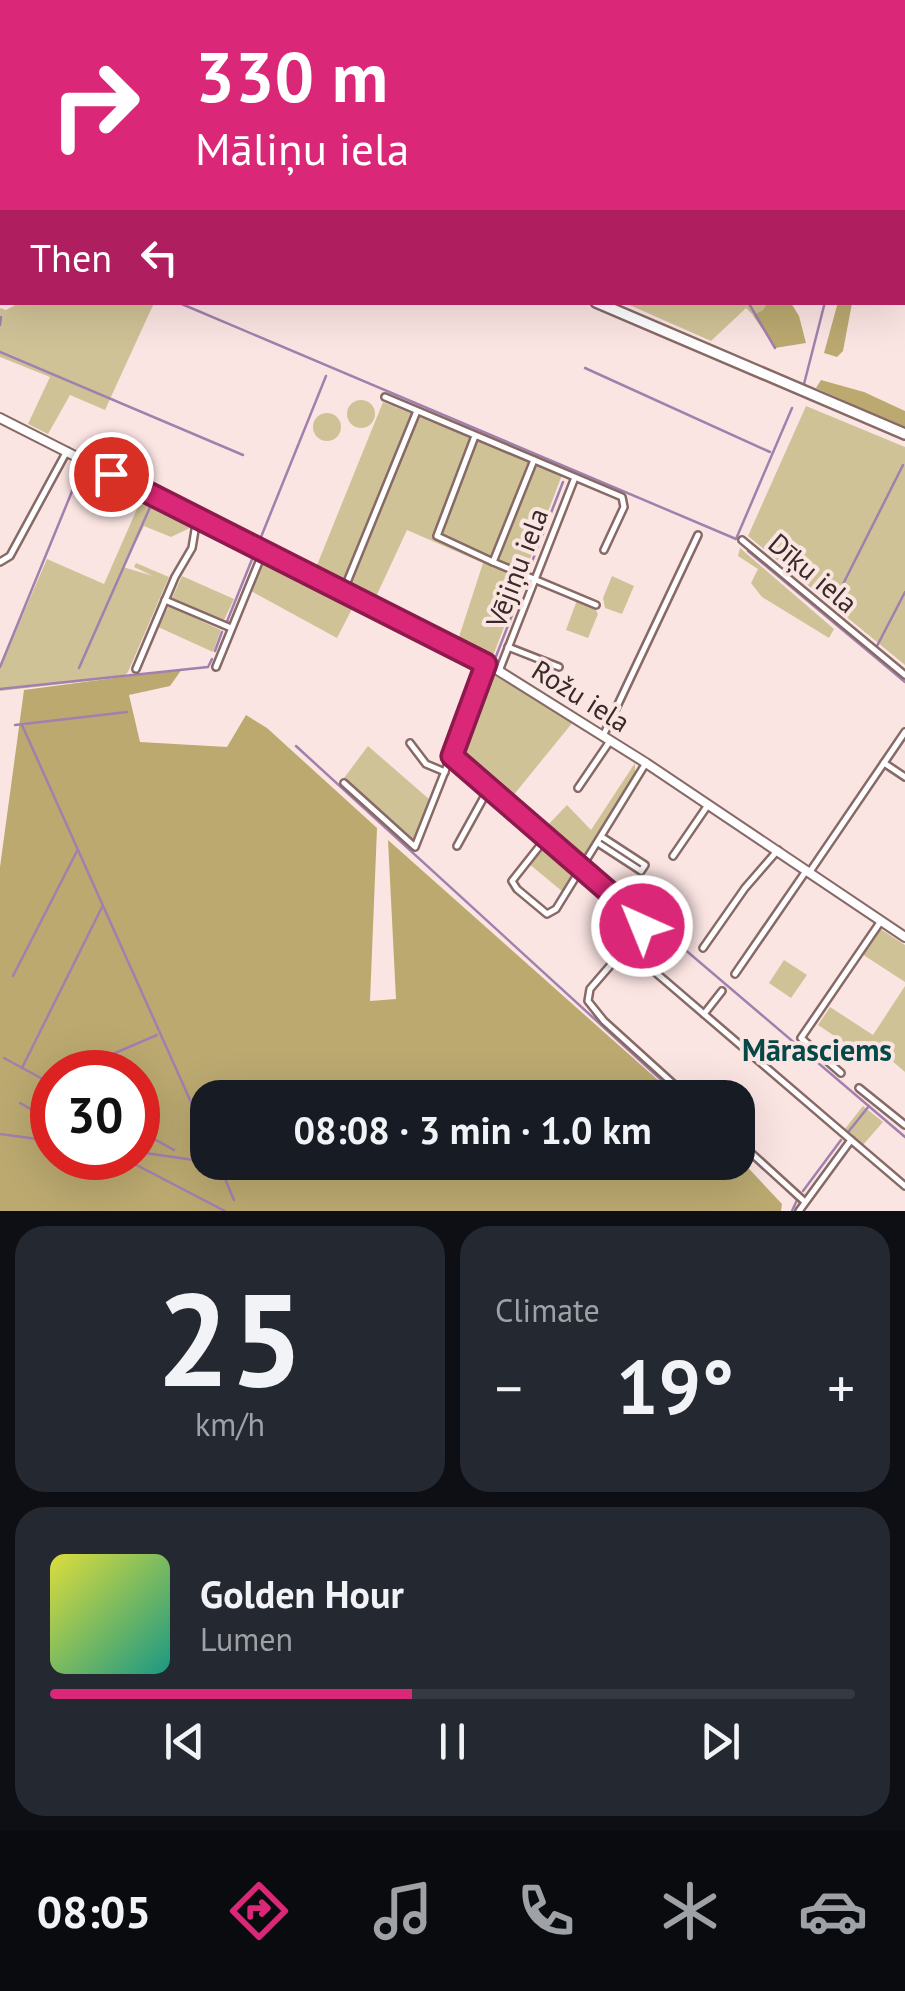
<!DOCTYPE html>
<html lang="en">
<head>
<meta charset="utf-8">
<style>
  :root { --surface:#171b24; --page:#242831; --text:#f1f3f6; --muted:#9ea1a6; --line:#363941; --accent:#db2777 }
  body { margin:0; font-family:"PT Sans",sans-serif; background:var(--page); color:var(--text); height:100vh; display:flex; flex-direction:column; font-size:38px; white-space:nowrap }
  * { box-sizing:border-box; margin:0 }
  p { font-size:32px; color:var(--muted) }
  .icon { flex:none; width:55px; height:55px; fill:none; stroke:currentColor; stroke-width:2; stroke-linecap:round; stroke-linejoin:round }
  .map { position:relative; height:1211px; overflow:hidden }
  .details { display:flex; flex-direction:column; gap:15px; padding:15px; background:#0d0f14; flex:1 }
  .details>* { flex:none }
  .guide { position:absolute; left:0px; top:0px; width:905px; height:305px; box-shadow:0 10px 40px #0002; background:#db2777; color:#fff; overflow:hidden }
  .speed { position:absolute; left:30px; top:1050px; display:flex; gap:20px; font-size:50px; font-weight:700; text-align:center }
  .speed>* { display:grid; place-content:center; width:130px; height:130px; border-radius:50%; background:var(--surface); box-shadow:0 10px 40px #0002; line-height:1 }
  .speed .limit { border:15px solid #d22; background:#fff; color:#111 }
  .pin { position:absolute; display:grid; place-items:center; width:85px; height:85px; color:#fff; margin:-42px; border:5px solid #fff; border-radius:50%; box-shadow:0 2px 10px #0007 }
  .me { position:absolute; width:110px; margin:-55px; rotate:316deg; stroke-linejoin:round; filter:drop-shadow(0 0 8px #0008) }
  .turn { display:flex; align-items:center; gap:35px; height:210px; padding:0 30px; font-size:45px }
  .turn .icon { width:130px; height:130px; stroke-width:2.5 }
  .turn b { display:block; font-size:70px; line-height:85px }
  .then { display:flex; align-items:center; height:95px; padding:0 30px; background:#0003; gap:20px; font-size:38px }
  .big { font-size:75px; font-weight:700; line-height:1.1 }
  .details .tile { flex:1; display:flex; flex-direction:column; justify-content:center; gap:15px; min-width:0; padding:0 35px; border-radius:30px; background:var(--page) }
  .details .dial { align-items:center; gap:0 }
  .dial b { font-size:130px; line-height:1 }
  .song { display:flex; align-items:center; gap:30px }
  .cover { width:120px; height:120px; border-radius:15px; background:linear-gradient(135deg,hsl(60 70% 55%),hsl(170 70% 35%)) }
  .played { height:10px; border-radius:5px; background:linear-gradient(90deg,var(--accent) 45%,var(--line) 45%) }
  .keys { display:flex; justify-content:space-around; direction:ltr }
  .heat { display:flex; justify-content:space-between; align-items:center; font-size:55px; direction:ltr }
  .details .tiles { flex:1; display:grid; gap:15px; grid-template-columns:1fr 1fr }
  .tile:last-child { grid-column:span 2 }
  .trip { position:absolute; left:190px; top:1080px; width:565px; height:100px; border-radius:30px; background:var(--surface); box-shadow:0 10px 40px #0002; font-weight:700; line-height:100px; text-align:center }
  .tab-bar { display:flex; height:160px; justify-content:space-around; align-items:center; background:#090b0e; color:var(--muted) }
  .tab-bar .icon { width:70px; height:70px }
  .tab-bar .current { color:var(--accent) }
  .tab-bar b { font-size:45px; color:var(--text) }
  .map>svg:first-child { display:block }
  .green { fill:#d0c297 }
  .forest { fill:#bba970; fill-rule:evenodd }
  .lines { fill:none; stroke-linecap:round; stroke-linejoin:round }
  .stream { stroke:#a280ae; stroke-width:2.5 }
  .street-casing { stroke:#876966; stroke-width:10 }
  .secondary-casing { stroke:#876966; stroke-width:12 }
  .primary-casing { stroke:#876966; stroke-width:14 }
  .street { stroke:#fff; stroke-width:5 }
  .secondary { stroke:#fff; stroke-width:8 }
  .primary { stroke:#fff; stroke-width:9 }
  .route-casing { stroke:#8e194d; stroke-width:25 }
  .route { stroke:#db2777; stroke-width:18 }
  .labels { text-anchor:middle; stroke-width:8; stroke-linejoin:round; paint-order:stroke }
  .street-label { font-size:28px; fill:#372a29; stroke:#fbe5e3 }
  .neighbourhood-label { font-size:30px; font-weight:bold; fill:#054847; stroke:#fbe5e3 }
</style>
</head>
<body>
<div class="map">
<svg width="905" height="1211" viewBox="0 0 905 1211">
  <rect width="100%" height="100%" fill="#fbe5e3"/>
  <g class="green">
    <polygon points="19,303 154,303 105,410 70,395 48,434 28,424 50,377 0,357 0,308 6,310"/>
    <polygon points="625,303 767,303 763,310 753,315 746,308 711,341"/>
    <circle cx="361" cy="414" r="14"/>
    <polygon points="383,402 562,475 493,656 459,637 483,563 407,530 374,601 315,570"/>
    <polygon points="806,406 905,447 905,665 748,536"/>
    <circle cx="327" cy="427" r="14"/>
    <polygon points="140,502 190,528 171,537 144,526 123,567 153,576 134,567 136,563 169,577 128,672 123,677 0,691 0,667 47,559 104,584"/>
    <polygon points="740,548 834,629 829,638 762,597 751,583 758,569 738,556"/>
    <polygon points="265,558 355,603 337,638 249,590 261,561"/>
    <polygon points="182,576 234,599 224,620 172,598"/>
    <polygon points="612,576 634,586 622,614 605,608 603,598"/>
    <polygon points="577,600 594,607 598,614 588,638 566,630"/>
    <polygon points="169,606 221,630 213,652 158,627"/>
    <polygon points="492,673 573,722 512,797 461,752"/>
    <polygon points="368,746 429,799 415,840 344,778"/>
    <polygon points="635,763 635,779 584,860 580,861 543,830 567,805 591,830"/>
    <polygon points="548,844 576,872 563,892 528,863"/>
    <polygon points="879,928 905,945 905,982 862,954"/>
    <polygon points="784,960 807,975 791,998 769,983"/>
    <polygon points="905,986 905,1072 869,1041 860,1053 818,1025 830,1007 873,1035"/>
    <polygon points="863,1106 883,1122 862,1146 844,1130"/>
  </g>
  <g class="forest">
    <polygon points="608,0 789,0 791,2 609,2"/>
    <polygon points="838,302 852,303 843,351 837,357 824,353"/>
    <polygon points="767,303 791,303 799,316 806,343 775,348 753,315 763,310"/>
    <polygon points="821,380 864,392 905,411 905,428 816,388"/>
    <path d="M182,669L170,686L129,695L140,742L227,747L246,715L267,728L377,828L370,1001L396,999L388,840L677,1097L208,1098V1162H738V1157L782,1204L781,1211H0V867L24,690ZM52,1072H138V1158H52Z"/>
  </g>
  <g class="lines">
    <g class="stream">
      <polyline points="262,0 268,2"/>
      <polyline points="608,0 609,2"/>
      <polyline points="794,0 800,2"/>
      <polyline points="475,2 476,0"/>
      <polyline points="900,2 901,0"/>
      <polyline points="902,172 905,173"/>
      <polyline points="177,302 736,539 792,408"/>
      <polyline points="748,302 775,348"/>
      <polyline points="0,303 13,302"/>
      <polyline points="0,325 1,317"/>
      <polyline points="0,352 243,455"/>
      <polyline points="585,368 770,452"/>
      <polyline points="804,384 825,302"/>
      <polyline points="259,542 326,376"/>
      <polyline points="748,551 905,682"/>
      <polyline points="528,572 563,482"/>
      <polyline points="831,608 903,465"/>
      <polyline points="226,624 255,552"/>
      <polyline points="877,646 905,592"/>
      <polyline points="215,651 222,632"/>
      <polyline points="495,659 524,584"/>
      <polyline points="0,667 82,467"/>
      <polyline points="79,668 151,505"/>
      <polyline points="490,671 463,757 579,859"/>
      <polyline points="0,689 208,667 212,659"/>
      <polyline points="15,725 127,712"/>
      <polyline points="22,725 208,1140"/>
      <polyline points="296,746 681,1098"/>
      <polyline points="588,867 905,1137"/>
      <polyline points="13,976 77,851"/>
      <polyline points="4,1058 52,1084"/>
      <polyline points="22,1068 102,907"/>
      <polyline points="71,1072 157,1035"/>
      <polyline points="20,1103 52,1121"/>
      <polyline points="138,1130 174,1150"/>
      <polyline points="849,1131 869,1106"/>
      <polyline points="0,1134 52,1141"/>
      <polyline points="138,1152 208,1162"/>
      <polyline points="123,1158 225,1211"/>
      <polyline points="113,1161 117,1158"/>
      <polyline points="218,1162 234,1200"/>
      <polyline points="803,1191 841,1140"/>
      <polyline points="792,1211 797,1200"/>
    </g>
    <g class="street-casing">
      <g id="street">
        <polyline points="385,397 622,497 624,507 604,550"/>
        <polyline points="475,436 437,536 493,562"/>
        <polyline points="534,460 493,562 596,605"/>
        <polyline points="742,540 905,675"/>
        <polyline points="0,562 10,556 67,451"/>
        <polyline points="343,592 417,411"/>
        <polyline points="165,600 231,628"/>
        <polyline points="508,647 559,667"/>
        <polyline points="216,667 263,552"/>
        <polyline points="136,669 175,577 192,548 197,518"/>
        <polyline points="499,671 574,480"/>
        <polyline points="603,736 698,535"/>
        <polyline points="410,743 426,764 445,772"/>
        <polyline points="452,756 639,918 642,926 640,931 590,989 588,1001 604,1021 689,1098"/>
        <polyline points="884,763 905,777"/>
        <polyline points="344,783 415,847 487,665"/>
        <polyline points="578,788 610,741"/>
        <polyline points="546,838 512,881 517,889 547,914 556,909 646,763"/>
        <polyline points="598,843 641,871 645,865 602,837"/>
        <polyline points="457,846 489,788"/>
        <polyline points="673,856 708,805"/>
        <polyline points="809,873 905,732"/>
        <polyline points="627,948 851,1140"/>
        <polyline points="703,948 745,888 778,850"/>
        <polyline points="735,974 806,871"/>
        <polyline points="704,1014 722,991"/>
        <polyline points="841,1073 801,1038 881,921"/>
        <polyline points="859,1088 905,1125"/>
        <polyline points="738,1141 805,1202"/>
        <polyline points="799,1211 851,1140 905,1186"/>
      </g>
    </g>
    <g class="secondary-casing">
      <polyline id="secondary" points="0,418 499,671 646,763 905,937"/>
    </g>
    <g class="primary-casing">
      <g id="primary">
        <polyline points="0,68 2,69"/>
        <polyline points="596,302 905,434"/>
      </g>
    </g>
    <use href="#street" class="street"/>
    <use href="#secondary" class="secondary"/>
    <use href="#primary" class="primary"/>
  </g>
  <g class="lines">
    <g class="route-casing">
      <polyline id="route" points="111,474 486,664 452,756 639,918 642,926"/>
    </g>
    <use href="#route" class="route"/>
  </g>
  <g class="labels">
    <g class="street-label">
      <text transform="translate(517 568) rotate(-69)" y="10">Vējiņu iela</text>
      <text transform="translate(813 573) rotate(40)" y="10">Dīķu iela</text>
      <text transform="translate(581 696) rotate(32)" y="10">Rožu iela</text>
    </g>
    <g class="neighbourhood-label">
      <text x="817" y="1061">Mārasciems</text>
    </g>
  </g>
</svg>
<div class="speed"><div class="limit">30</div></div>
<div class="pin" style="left:111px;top:474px;background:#d93025"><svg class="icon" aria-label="arrive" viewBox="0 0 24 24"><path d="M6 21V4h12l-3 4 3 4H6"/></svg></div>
<svg class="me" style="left:642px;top:926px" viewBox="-20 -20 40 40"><circle r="17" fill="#db2777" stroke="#fff" stroke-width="3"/><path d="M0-11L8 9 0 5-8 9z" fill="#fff"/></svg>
<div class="trip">08:08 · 3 min · 1.0 km</div>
<div class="guide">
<div class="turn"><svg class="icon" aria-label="right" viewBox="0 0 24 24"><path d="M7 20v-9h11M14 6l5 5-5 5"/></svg><div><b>330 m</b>Māliņu iela</div></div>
<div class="then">Then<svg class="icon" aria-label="left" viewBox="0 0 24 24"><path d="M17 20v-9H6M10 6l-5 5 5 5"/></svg></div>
</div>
</div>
<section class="details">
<div class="tiles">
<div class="tile dial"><b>25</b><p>km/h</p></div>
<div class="tile"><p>Climate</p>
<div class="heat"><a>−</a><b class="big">19°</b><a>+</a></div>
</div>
<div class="tile">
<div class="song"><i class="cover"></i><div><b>Golden Hour</b><p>Lumen</p></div></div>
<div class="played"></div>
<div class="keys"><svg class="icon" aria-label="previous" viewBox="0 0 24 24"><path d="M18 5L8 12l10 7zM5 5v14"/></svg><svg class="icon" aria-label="pause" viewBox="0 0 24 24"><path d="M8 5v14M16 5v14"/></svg><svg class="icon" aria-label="next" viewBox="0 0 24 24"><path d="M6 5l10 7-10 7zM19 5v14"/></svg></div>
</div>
</div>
</section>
<nav class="tab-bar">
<b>08:05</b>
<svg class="icon current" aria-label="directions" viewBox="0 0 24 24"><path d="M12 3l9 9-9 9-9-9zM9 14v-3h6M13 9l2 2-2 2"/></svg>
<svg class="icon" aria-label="music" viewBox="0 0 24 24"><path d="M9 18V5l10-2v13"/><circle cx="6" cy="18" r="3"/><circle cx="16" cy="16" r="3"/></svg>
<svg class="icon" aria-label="phone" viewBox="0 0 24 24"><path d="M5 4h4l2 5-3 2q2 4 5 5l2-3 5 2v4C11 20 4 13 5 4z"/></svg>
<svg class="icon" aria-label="climate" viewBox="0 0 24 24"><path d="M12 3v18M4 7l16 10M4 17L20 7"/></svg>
<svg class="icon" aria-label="car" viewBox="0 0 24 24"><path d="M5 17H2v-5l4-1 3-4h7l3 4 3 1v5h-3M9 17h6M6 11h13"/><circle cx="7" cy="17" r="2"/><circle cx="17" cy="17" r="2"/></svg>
</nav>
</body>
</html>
